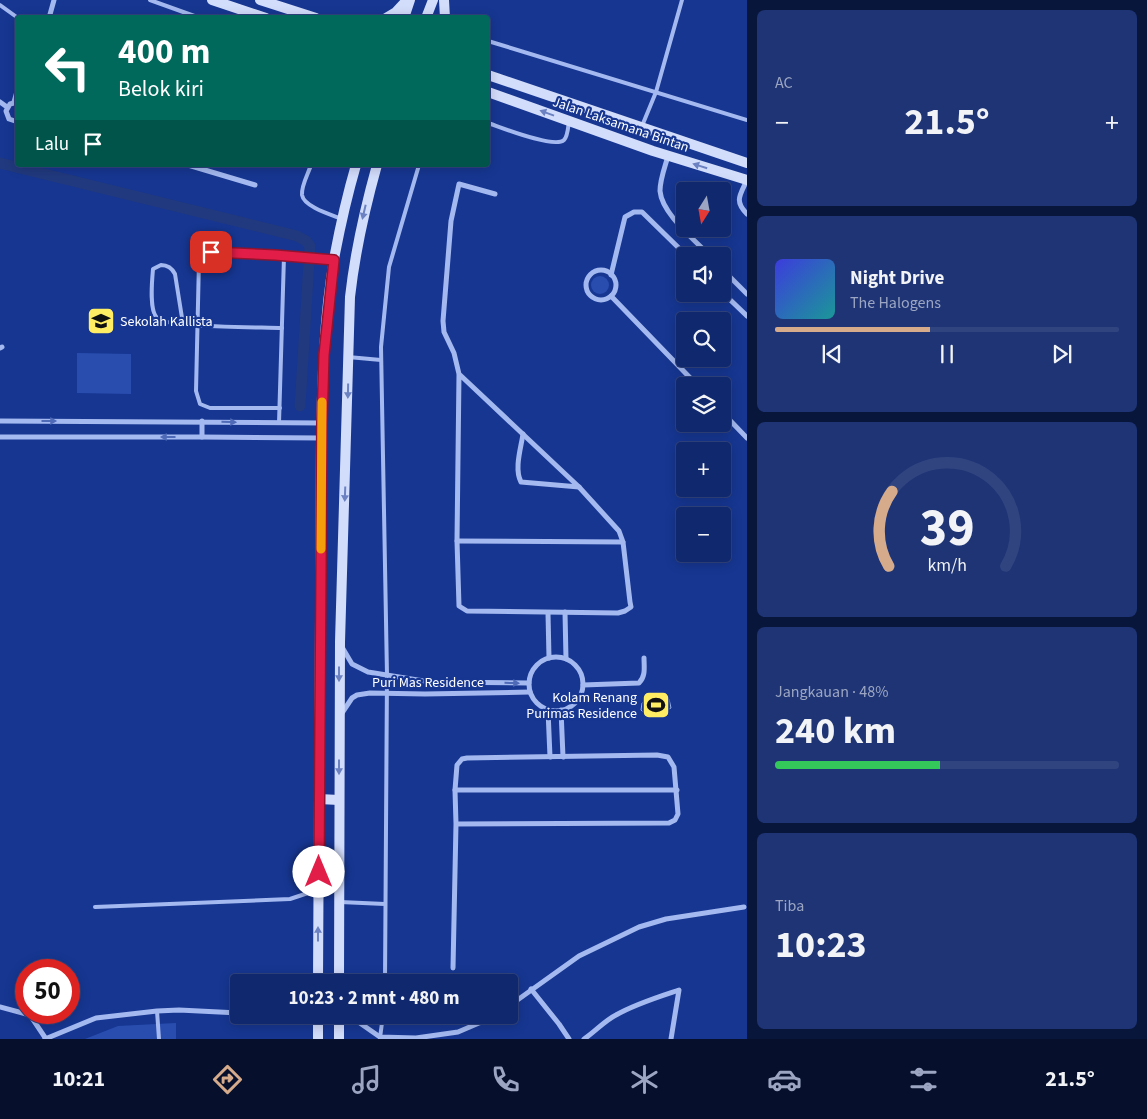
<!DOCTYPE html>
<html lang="id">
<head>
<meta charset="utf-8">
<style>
  :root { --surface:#10286d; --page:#1e3475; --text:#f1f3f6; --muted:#9ca6c2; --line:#304480; --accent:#d6ab8b }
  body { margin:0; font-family:"Source Sans 3",sans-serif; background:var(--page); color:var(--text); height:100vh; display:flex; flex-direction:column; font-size:19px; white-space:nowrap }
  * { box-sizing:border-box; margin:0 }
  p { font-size:16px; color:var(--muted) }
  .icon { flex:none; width:28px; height:28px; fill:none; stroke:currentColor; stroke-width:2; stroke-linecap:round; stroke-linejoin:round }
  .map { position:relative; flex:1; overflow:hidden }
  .sheet { display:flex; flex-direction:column; gap:10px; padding:10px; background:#09163c; width:400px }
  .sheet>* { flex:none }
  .banner { position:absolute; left:15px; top:15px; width:475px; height:152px; border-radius:5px; box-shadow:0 2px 12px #0003,0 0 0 1px var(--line); background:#00695c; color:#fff; overflow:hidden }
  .needle { width:32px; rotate:191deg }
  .controls { position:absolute; left:676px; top:182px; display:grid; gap:10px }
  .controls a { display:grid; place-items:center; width:55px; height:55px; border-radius:5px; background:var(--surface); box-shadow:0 2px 12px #0003,0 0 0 1px var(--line); font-size:25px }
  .speed { position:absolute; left:15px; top:959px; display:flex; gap:10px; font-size:25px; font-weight:700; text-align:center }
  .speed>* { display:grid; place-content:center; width:65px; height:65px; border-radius:50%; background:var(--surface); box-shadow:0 2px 12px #0003,0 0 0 1px var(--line); line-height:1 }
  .speed .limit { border:8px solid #d22; background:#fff; color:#111 }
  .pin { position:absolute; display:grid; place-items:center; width:42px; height:42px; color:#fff; margin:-21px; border-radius:10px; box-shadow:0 2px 8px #0006 }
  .me { position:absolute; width:55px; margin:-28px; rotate:0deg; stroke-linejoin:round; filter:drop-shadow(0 0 4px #0008) }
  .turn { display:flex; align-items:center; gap:18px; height:105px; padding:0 20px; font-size:22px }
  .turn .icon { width:65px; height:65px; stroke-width:2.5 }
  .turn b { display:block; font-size:35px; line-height:42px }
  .then { display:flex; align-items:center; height:48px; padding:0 20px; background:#0003; gap:10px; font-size:19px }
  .big { font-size:38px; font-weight:700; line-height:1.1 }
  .sheet .card { flex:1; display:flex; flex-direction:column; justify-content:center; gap:8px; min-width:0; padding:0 18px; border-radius:8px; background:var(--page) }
  .sheet .dial { align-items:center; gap:0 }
  .dial svg { height:130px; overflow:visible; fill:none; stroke:var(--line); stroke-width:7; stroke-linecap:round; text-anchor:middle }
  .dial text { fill:var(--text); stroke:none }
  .song { display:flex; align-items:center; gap:15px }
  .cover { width:60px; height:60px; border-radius:8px; background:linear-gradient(135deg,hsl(240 70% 55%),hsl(180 70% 35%)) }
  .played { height:5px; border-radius:2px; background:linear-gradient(90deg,var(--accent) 45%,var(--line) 45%) }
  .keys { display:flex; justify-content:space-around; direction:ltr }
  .heat { display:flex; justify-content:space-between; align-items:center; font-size:28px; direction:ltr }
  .charge { height:8px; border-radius:4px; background:linear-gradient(90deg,#34c759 48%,var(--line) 0) }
  .trip { position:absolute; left:230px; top:974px; width:288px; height:50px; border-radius:5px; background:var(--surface); box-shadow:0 2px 12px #0003,0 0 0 1px var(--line); font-weight:700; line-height:50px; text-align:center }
  .menu { display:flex; height:80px; justify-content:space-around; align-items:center; background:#06102c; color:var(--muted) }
  .menu .icon { width:35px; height:35px }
  .menu .current { color:var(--accent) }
  .menu b { font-size:22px; color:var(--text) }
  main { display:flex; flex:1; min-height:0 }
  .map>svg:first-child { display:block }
  .green { fill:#294daf }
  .water { fill:#21397e; stroke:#96b0f3 }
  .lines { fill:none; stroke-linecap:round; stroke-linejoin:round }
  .canal { stroke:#21397e; stroke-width:11 }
  .service { stroke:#a4b9f0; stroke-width:4 }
  .minor { stroke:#a4b9f0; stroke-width:5 }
  .secondary { stroke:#d2dcfb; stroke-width:10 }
  .oneway { fill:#6b81c1 }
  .oneway2 { fill:#4f6ab7 }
  .route-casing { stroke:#92132f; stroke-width:12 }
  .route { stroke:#e11d48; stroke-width:9 }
  .slow { stroke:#f59e0b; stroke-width:9 }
  .labels { text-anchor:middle; stroke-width:4.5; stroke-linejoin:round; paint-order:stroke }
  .street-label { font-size:14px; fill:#fff; stroke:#163691 }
  .poi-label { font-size:14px; fill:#fff; stroke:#163691; text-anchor:start }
</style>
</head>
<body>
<main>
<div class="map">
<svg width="747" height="1039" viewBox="0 0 747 1039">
  <rect width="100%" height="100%" fill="#163691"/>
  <g class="green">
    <circle cx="600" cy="285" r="9"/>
    <polygon points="77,353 131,354 131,394 77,393"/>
    <polygon points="176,1023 176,1039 85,1039 118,1026"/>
  </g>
  <path class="water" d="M658,692L662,695L659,699L663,698L669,699L671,708C665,712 662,708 655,709C650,710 649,713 643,712L641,710L642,703L649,698L657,699L654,695Z"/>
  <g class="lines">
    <polyline class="canal" points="0,163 297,236 306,241 310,246 300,406"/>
    <g class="service">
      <polyline points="150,0 200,18"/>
      <polyline points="0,5 18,18"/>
      <polyline points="488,41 747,120"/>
      <path d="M488,123C500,127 554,149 564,140C568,136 568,127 569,121"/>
      <polyline points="642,126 656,92 682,0"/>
      <path d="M311,165C308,174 301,186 302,195C304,207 332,215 342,219"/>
      <path d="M183,324L175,274C172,268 168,265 161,265L153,269C152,281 149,310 157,318C166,328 264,327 282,328"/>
      <polyline points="348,357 381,360"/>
      <polyline points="280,408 210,408 200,404 196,391 199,260 202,255 211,252 275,255 332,260"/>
      <polyline points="279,423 284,256"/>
      <polyline points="340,902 385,904"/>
      <polyline points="95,907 290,899 317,890"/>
      <polyline points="385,982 387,675 381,347 389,267 419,165"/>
      <polyline points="157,1011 159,1039"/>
      <polyline points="380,1038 383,1015"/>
    </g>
    <g class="minor">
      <polyline points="49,18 54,0"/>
      <polyline points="0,102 7,107"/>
      <polyline points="14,102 18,88"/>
      <polyline points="18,102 10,104 6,111 9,119 18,122"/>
      <path d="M668,156C665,167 660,179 660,191C662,214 695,240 710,256"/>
      <polyline points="188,165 255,185"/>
      <path d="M747,180C740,195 734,201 747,214"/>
      <polyline points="722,269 747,294"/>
      <circle cx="601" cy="285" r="15"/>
      <polyline points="611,275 625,217 634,212 642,212 687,256"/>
      <polyline points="722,292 747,316"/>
      <polyline points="611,296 698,386"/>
      <polyline points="0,348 2,347"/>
      <polyline points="459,374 579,487 619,531 623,542 630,602 631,607 625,611 618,613 467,611 459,606 457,541 459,374 454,353 444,332 443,321 451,221 459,184 495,194"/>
      <polyline points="722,412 747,438"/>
      <polyline points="0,421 322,423"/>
      <path d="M523,434C521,448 514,469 521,482L579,487"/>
      <polyline points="0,437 202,437 321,438"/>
      <polyline points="202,437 202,421"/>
      <polyline points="457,541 623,542"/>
      <polyline points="565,612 566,659"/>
      <polyline points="548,613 549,658"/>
      <polyline points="342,647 352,664 368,672 430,682 529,683"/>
      <circle cx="556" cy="684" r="27"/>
      <path d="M583,685L639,683C646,676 644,667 644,658"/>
      <polyline points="548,710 550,757"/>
      <polyline points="561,710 563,757"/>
      <polyline points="342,713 352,698 357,695 370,693 425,694 530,692"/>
      <polyline points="455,790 677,790"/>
      <polyline points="453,968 456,824 455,790 457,765 462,759 467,758 657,755 668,757 674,767 678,814 675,820 669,823 456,824"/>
      <polyline points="531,989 559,1024 569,1039"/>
      <polyline points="509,1006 579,956 639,927 666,919 744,907"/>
      <polyline points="0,1007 30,1015 46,1039"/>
      <polyline points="296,1015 318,1016"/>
      <polyline points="341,1015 357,1021 380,1037 416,1038 458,1032 479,1023 493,1015"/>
      <polyline points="45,1039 96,1018 157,1011 179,1010 239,1013"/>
      <path d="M584,1039C595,1032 604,1021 616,1015C635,1004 658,997 679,990L671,1039"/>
    </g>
    <g class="secondary">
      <polyline points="212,0 266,18"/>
      <polyline points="260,0 316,18"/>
      <polyline points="444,0 445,18"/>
      <polyline points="386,18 396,12 407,0"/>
      <polyline points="404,18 410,0"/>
      <polyline points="426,18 433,0"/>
      <polyline points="488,75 747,163"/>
      <polyline points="488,92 653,151 747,180"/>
      <polyline points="319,799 339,800"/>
      <path d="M318,982L321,438C322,379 324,318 334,259C340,227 347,196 356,165"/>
      <path d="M339,982L340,642L350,297C355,252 365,208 377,165"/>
      <polyline points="339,1015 339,1039"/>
      <polyline points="318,1039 318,1015"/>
    </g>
  </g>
  <defs><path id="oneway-solid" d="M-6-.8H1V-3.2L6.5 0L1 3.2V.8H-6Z" transform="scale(1.25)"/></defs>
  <g class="oneway">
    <use href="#oneway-solid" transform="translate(547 113) rotate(-160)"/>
    <use href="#oneway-solid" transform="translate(700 166) rotate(-163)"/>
    <use href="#oneway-solid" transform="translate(364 212) rotate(103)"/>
    <use href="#oneway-solid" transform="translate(348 391) rotate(91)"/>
    <use href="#oneway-solid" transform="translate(345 494) rotate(92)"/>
    <use href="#oneway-solid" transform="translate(339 674) rotate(90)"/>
    <use href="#oneway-solid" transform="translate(339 767) rotate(90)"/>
    <use href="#oneway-solid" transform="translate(318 934) rotate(-90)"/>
  </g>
  <g class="oneway2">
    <use href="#oneway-solid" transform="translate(49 421)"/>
    <use href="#oneway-solid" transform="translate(229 422) rotate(1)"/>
    <use href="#oneway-solid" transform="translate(168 437) rotate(180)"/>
    <use href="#oneway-solid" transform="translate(512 683) rotate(1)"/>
  </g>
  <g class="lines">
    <g class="route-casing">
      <polyline id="route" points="211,252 275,255 334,260 324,355 322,423 319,872"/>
    </g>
    <use href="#route" class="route"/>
    <polyline class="slow" points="321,549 322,402"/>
  </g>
  <defs>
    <g id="school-square" transform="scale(1.4375)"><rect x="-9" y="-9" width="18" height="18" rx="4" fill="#ffee63" stroke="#163691"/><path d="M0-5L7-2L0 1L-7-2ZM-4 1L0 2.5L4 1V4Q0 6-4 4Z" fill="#111"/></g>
    <g id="stadium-square" transform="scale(1.4375)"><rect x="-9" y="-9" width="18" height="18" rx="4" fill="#ffee63" stroke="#163691"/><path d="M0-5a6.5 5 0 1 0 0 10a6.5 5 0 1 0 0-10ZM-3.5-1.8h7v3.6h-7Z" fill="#111"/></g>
  </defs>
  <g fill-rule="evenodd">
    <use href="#school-square" x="101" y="321"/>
    <use href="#stadium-square" x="656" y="705"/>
  </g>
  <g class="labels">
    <g class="street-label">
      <text transform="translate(621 124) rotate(19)" y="5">Jalan Laksamana Bintan</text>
      <text x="428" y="687">Puri Mas Residence</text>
    </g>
    <g class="poi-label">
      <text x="120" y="326">Sekolah Kallista</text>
      <text x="637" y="702" text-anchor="end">Kolam Renang<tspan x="637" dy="16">Purimas Residence</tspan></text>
    </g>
  </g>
</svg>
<div class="controls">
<a><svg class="needle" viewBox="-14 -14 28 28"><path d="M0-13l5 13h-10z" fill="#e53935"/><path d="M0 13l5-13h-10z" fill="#9ca6c2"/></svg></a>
<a><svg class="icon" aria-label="sound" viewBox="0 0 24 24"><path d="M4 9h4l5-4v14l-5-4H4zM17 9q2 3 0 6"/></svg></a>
<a><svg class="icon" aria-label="search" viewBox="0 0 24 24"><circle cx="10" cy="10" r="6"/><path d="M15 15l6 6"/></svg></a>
<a><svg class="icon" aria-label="layers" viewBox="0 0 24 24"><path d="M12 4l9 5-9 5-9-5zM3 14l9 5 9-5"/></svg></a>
<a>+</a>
<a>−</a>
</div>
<div class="speed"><div class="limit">50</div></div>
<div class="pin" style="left:211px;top:252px;background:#d93025"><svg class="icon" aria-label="arrive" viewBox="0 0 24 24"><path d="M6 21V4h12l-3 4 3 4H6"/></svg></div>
<svg class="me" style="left:319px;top:872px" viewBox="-20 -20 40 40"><circle r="19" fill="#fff"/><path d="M0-13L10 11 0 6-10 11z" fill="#e11d48"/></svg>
<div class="trip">10:23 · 2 mnt · 480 m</div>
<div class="banner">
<div class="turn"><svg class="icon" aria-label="left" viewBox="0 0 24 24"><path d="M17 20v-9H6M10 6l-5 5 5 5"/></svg><div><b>400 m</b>Belok kiri</div></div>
<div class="then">Lalu<svg class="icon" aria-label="arrive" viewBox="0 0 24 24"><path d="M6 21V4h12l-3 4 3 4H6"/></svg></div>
</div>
</div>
<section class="sheet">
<div class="card"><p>AC</p>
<div class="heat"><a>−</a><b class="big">21.5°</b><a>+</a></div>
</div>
<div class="card">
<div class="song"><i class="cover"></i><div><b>Night Drive</b><p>The Halogens</p></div></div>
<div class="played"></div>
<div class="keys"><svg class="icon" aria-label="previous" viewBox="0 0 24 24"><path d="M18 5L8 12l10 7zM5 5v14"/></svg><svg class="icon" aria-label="pause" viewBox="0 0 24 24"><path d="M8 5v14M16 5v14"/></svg><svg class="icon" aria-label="next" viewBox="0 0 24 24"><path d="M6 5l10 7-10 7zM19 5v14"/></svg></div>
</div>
<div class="card dial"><svg viewBox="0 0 100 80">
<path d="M14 69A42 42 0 1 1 86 69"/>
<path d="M14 69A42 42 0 0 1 16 23" stroke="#d6ab8b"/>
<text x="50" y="56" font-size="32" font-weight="700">39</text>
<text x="50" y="72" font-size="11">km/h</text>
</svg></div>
<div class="card"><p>Jangkauan · 48%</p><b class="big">240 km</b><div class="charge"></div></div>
<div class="card"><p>Tiba</p><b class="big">10:23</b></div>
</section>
</main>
<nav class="menu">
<b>10:21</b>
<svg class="icon current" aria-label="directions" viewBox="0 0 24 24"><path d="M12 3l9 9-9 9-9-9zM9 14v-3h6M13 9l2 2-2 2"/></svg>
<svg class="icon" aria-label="music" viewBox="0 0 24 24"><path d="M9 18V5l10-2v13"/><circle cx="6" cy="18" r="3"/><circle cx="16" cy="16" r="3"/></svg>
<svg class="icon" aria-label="phone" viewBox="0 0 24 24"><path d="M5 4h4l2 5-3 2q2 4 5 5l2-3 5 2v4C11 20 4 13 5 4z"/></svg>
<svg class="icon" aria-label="climate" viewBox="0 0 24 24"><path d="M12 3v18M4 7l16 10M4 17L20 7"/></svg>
<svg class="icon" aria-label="car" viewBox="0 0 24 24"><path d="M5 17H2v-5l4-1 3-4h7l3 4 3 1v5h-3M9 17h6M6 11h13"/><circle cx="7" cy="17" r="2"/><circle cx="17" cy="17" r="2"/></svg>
<svg class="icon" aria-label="filters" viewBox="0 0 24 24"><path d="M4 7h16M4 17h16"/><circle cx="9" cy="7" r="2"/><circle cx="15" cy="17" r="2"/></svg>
<b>21.5°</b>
</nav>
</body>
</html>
